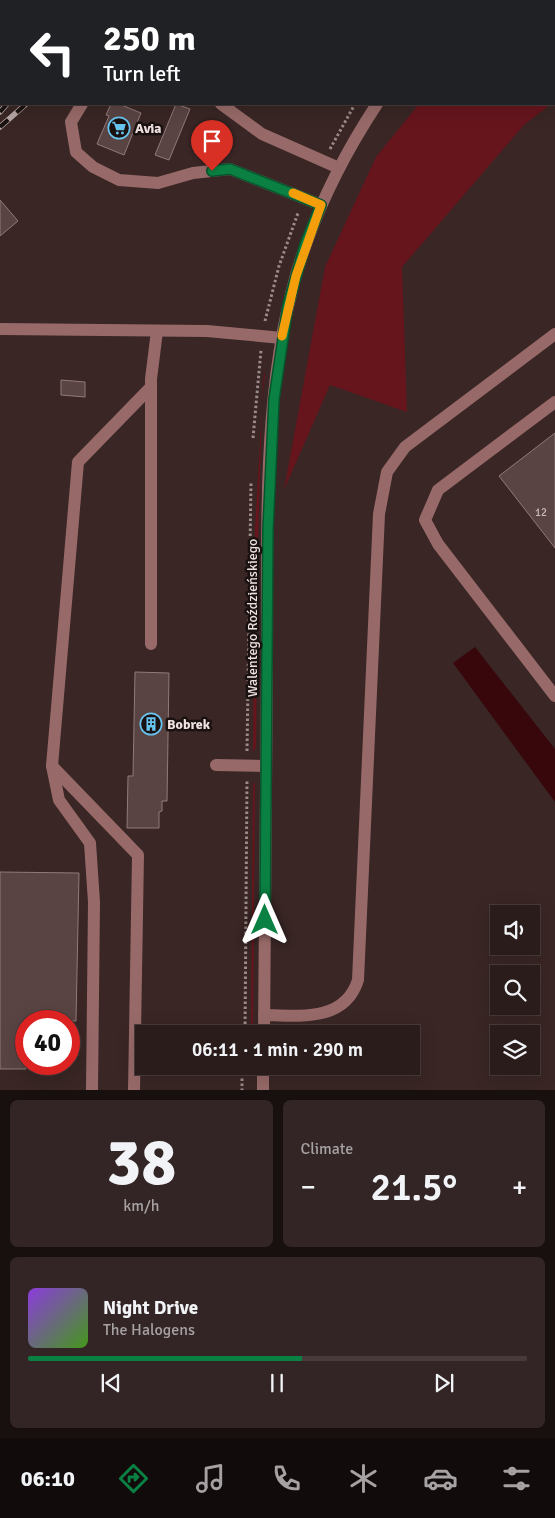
<!DOCTYPE html>
<html lang="en">
<head>
<meta charset="utf-8">
<style>
  :root { --surface:#2b1c1c; --page:#332525; --text:#f1f3f6; --muted:#a6a1a3; --line:#473a3b; --accent:#0b8043 }
  body { margin:0; font-family:Signika,sans-serif; background:var(--page); color:var(--text); height:100vh; display:flex; flex-direction:column; font-size:19px; white-space:nowrap }
  * { box-sizing:border-box; margin:0 }
  p { font-size:16px; color:var(--muted) }
  .icon { flex:none; width:28px; height:28px; fill:none; stroke:currentColor; stroke-width:2; stroke-linecap:round; stroke-linejoin:round }
  .map { position:relative; height:1090px; overflow:hidden }
  .drawer { display:flex; flex-direction:column; gap:10px; padding:10px; background:#180f0f; flex:1 }
  .drawer>* { flex:none }
  .hud { position:absolute; left:0px; top:0px; width:555px; height:105px; box-shadow:0 5px 20px #0002,0 0 0 1px var(--line); background:#202124; color:#fff; overflow:hidden }
  .buttons { position:absolute; left:490px; top:905px; display:grid; gap:10px }
  .buttons a { display:grid; place-items:center; width:50px; height:50px; border-radius:0px; background:var(--surface); box-shadow:0 5px 20px #0002,0 0 0 1px var(--line); font-size:25px }
  .speed { position:absolute; left:15px; top:1010px; display:flex; gap:10px; font-size:25px; font-weight:700; text-align:center }
  .speed>* { display:grid; place-content:center; width:65px; height:65px; border-radius:50%; background:var(--surface); box-shadow:0 5px 20px #0002,0 0 0 1px var(--line); line-height:1 }
  .speed .limit { border:8px solid #d22; background:#fff; color:#111 }
  .pin { position:absolute; display:grid; place-items:center; width:42px; height:42px; color:#fff; margin:-51px -21px; border-radius:50% 50% 50% 0; rotate:-45deg; box-shadow:0 0 5px #0007 }
  .pin .icon { rotate:45deg }
  .me { position:absolute; width:55px; margin:-28px; rotate:0deg; stroke-linejoin:round; filter:drop-shadow(0 0 4px #0008) }
  .turn { display:flex; align-items:center; gap:18px; height:105px; padding:0 20px; font-size:22px }
  .turn .icon { width:65px; height:65px; stroke-width:2.5 }
  .turn b { display:block; font-size:35px; line-height:42px }
  .big { font-size:38px; font-weight:600; line-height:1.1 }
  .drawer .widget { flex:1; display:flex; flex-direction:column; justify-content:center; gap:8px; min-width:0; padding:0 18px; border-radius:8px; background:var(--page) }
  .drawer .dial { align-items:center; gap:0 }
  .dial b { font-size:65px; line-height:1 }
  .song { display:flex; align-items:center; gap:15px }
  .cover { width:60px; height:60px; border-radius:8px; background:linear-gradient(135deg,hsl(270 70% 55%),hsl(100 70% 35%)) }
  .played { height:5px; border-radius:2px; background:linear-gradient(90deg,var(--accent) 55%,var(--line) 55%) }
  .keys { display:flex; justify-content:space-around; direction:ltr }
  .heat { display:flex; justify-content:space-between; align-items:center; font-size:28px; direction:ltr }
  .drawer .tiles { flex:1; display:grid; gap:10px; grid-template-columns:1fr 1fr }
  .widget:last-child { grid-column:span 2 }
  .trip { position:absolute; left:135px; top:1025px; width:285px; height:50px; border-radius:0px; background:var(--surface); box-shadow:0 5px 20px #0002,0 0 0 1px var(--line); font-weight:600; line-height:50px; text-align:center }
  .tab-bar { display:flex; height:80px; justify-content:space-around; align-items:center; background:#110b0b; color:var(--muted) }
  .tab-bar .icon { width:35px; height:35px }
  .tab-bar .active { color:var(--accent) }
  .tab-bar b { font-size:22px; color:var(--text) }
  .map>svg:first-child { display:block }
  .green { fill:#66151d }
  .water { fill:#38070c }
  .building { fill:#594443; stroke:#927a7a }
  .lines { fill:none; stroke-linecap:round; stroke-linejoin:round }
  .path { stroke:#9b8b8a; stroke-width:3; stroke-dasharray:2.5 2.5; stroke-linecap:butt }
  .minor { stroke:#976a69; stroke-width:12 }
  .rail-casing { stroke:#b5a6a5; stroke-width:5.5 }
  .rail { stroke:#1a1111; stroke-width:4; stroke-dasharray:11; stroke-linecap:butt }
  .route-casing { stroke:#07532c; stroke-width:12 }
  .route { stroke:#0b8043; stroke-width:9 }
  .slow { stroke:#f59e0b; stroke-width:9 }
  .labels { text-anchor:middle; stroke-width:5; stroke-linejoin:round; paint-order:stroke }
  .number-label { font-size:11px; fill:#c9bab9 }
  .poi-label { font-size:14px; font-weight:bold; fill:#eee1e0; stroke:#1a1111; text-anchor:start }
  .street-label { font-size:14px; fill:#eee1e0; stroke:#1a1111 }
</style>
</head>
<body>
<div class="map">
<svg width="555" height="1091" viewBox="0 0 555 1091">
  <rect width="100%" height="100%" fill="#392625"/>
  <g class="green">
    <polygon points="419,104 551,104 524,125 402,267 407,412 330,385 284,490 325,267 376,157"/>
    <polygon points="264,370 265,376 262,404 255,643 257,646 256,747 253,752 255,529"/>
    <polygon points="253,781 255,786 253,1034 251,1034"/>
  </g>
  <polygon class="water" points="475,647 555,749 555,802 453,663"/>
  <g class="building">
    <polygon points="111,104 119,104 141,113 124,155 97,144 109,116 106,115"/>
    <polygon points="176,104 190,109 169,160 155,155"/>
    <polygon points="0,200 18,221 0,236"/>
    <polygon points="61,380 85,382 85,397 61,395"/>
    <polygon points="555,433 555,548 499,476"/>
    <polygon points="135,672 169,673 167,801 162,801 162,811 159,812 159,828 127,828 128,776 133,776"/>
    <polygon points="0,872 79,873 76,1021 26,1021 26,1069 0,1069"/>
  </g>
  <g class="lines">
    <g class="path">
      <polyline points="441,1 442,0"/>
      <polyline points="330,149 355,104"/>
      <polyline points="265,321 279,266 298,213"/>
      <polyline points="253,438 261,350"/>
      <polyline points="247,751 251,482"/>
      <polyline points="245,1034 247,779"/>
      <polyline points="242,1091 242,1066"/>
    </g>
    <g class="minor">
      <polyline points="468,1 469,0"/>
      <polyline points="82,104 71,122 76,152 93,167 119,180 158,183 193,173 230,169 321,205"/>
      <polyline points="221,104 262,134 339,168"/>
      <polyline points="0,329 207,331 282,338"/>
      <polyline points="555,402 438,490 425,520 438,544 555,696"/>
      <polyline points="151,644 151,379 157,331"/>
      <polyline points="216,765 266,766"/>
      <polyline points="52,766 138,855 134,1091"/>
      <path d="M264,1015C299,1016 345,1022 358,980L379,514L387,472L405,447L555,334"/>
      <path d="M264,1034C265,909 266,785 267,661C268,526 260,372 306,244C324,194 348,148 377,104"/>
      <polyline points="92,1091 94,902 90,843 59,800 52,766 78,462 151,387"/>
      <polyline points="263,1091 263,1066"/>
    </g>
    <g class="rail-casing">
      <g id="rail">
        <polyline points="78,1 79,0"/>
        <polyline points="97,1 98,0"/>
        <polyline points="134,1 135,0"/>
        <polyline points="0,112 7,104"/>
        <polyline points="0,127 26,104"/>
      </g>
    </g>
    <use href="#rail" class="rail"/>
  </g>
  <g class="lines">
    <g class="route-casing">
      <polyline id="route" points="212,171 230,169 321,205 305,245 288,305 274,399 268,529 265,920"/>
    </g>
    <use href="#route" class="route"/>
    <polyline class="slow" points="282,336 296,276 321,205 293,193"/>
  </g>
  <defs>
    <g id="supermarket-ring" transform="scale(1.125)"><circle r="9.5" fill="#1a1111" stroke="#67c4ef" stroke-width="1.5"/><path d="M-6-5.5h2.5l.6 2H6L4.5 2H-2.5L-4.4-4H-6ZM-1.5 3.2a1.3 1.3 0 1 0 .1 0ZM3 3.2a1.3 1.3 0 1 0 .1 0Z" fill="#67c4ef"/></g>
    <g id="building-ring" transform="scale(1.125)"><circle r="9.5" fill="#1a1111" stroke="#67c4ef" stroke-width="1.5"/><path d="M-4-6H4V6H1V3H-1V6H-4ZM-2.5-4.3h1.7v1.8h-1.7ZM.8-4.3h1.7v1.8H.8ZM-2.5-1h1.7V.8h-1.7ZM.8-1h1.7V.8H.8Z" fill="#67c4ef"/></g>
  </defs>
  <g fill-rule="evenodd">
    <use href="#supermarket-ring" x="119" y="128"/>
    <use href="#building-ring" x="151" y="724"/>
  </g>
  <g class="labels">
    <g class="number-label">
      <text x="541" y="516">12</text>
    </g>
    <g class="poi-label">
      <text x="135" y="133">Avia</text>
      <text x="167" y="729">Bobrek</text>
    </g>
    <g class="street-label">
      <text transform="translate(252 618) rotate(-90)" y="5">Walentego Roździeńskiego</text>
    </g>
  </g>
</svg>
<div class="buttons">
<a><svg class="icon" aria-label="sound" viewBox="0 0 24 24"><path d="M4 9h4l5-4v14l-5-4H4zM17 9q2 3 0 6"/></svg></a>
<a><svg class="icon" aria-label="search" viewBox="0 0 24 24"><circle cx="10" cy="10" r="6"/><path d="M15 15l6 6"/></svg></a>
<a><svg class="icon" aria-label="layers" viewBox="0 0 24 24"><path d="M12 4l9 5-9 5-9-5zM3 14l9 5 9-5"/></svg></a>
</div>
<div class="speed"><div class="limit">40</div></div>
<div class="pin" style="left:212px;top:171px;background:#d93025"><svg class="icon" aria-label="arrive" viewBox="0 0 24 24"><path d="M6 21V4h12l-3 4 3 4H6"/></svg></div>
<svg class="me" style="left:265px;top:920px" viewBox="-20 -20 40 40"><path d="M0-17L14 15 0 8-14 15z" fill="#0b8043" stroke="#fff" stroke-width="4"/></svg>
<div class="trip">06:11 · 1 min · 290 m</div>
<div class="hud">
<div class="turn"><svg class="icon" aria-label="left" viewBox="0 0 24 24"><path d="M17 20v-9H6M10 6l-5 5 5 5"/></svg><div><b>250 m</b>Turn left</div></div>
</div>
</div>
<section class="drawer">
<div class="tiles">
<div class="widget dial"><b>38</b><p>km/h</p></div>
<div class="widget"><p>Climate</p>
<div class="heat"><a>−</a><b class="big">21.5°</b><a>+</a></div>
</div>
<div class="widget">
<div class="song"><i class="cover"></i><div><b>Night Drive</b><p>The Halogens</p></div></div>
<div class="played"></div>
<div class="keys"><svg class="icon" aria-label="previous" viewBox="0 0 24 24"><path d="M18 5L8 12l10 7zM5 5v14"/></svg><svg class="icon" aria-label="pause" viewBox="0 0 24 24"><path d="M8 5v14M16 5v14"/></svg><svg class="icon" aria-label="next" viewBox="0 0 24 24"><path d="M6 5l10 7-10 7zM19 5v14"/></svg></div>
</div>
</div>
</section>
<nav class="tab-bar">
<b>06:10</b>
<svg class="icon active" aria-label="directions" viewBox="0 0 24 24"><path d="M12 3l9 9-9 9-9-9zM9 14v-3h6M13 9l2 2-2 2"/></svg>
<svg class="icon" aria-label="music" viewBox="0 0 24 24"><path d="M9 18V5l10-2v13"/><circle cx="6" cy="18" r="3"/><circle cx="16" cy="16" r="3"/></svg>
<svg class="icon" aria-label="phone" viewBox="0 0 24 24"><path d="M5 4h4l2 5-3 2q2 4 5 5l2-3 5 2v4C11 20 4 13 5 4z"/></svg>
<svg class="icon" aria-label="climate" viewBox="0 0 24 24"><path d="M12 3v18M4 7l16 10M4 17L20 7"/></svg>
<svg class="icon" aria-label="car" viewBox="0 0 24 24"><path d="M5 17H2v-5l4-1 3-4h7l3 4 3 1v5h-3M9 17h6M6 11h13"/><circle cx="7" cy="17" r="2"/><circle cx="17" cy="17" r="2"/></svg>
<svg class="icon" aria-label="filters" viewBox="0 0 24 24"><path d="M4 7h16M4 17h16"/><circle cx="9" cy="7" r="2"/><circle cx="15" cy="17" r="2"/></svg>
</nav>
</body>
</html>
